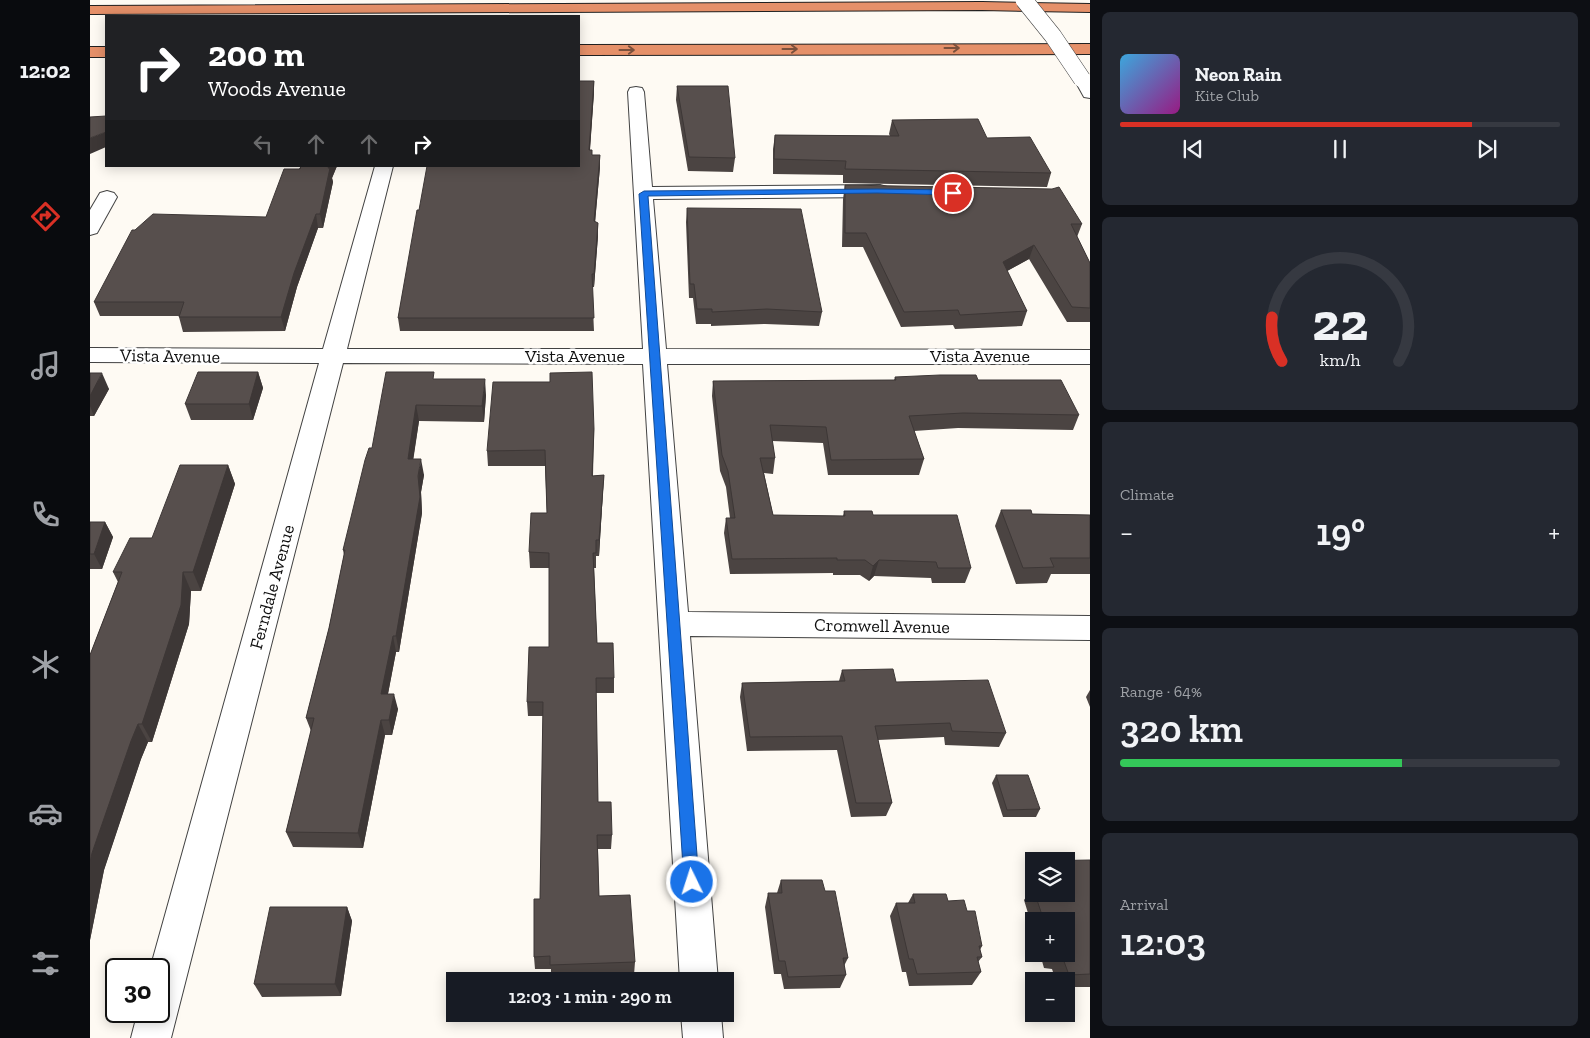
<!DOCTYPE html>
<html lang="en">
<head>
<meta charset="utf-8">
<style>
  :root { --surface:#171b24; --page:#242831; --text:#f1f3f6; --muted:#9ea1a6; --line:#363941; --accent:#d93025 }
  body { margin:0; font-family:"Zilla Slab",serif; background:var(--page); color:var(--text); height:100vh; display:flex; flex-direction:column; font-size:19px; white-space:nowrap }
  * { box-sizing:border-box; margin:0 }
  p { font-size:16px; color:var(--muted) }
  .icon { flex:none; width:28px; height:28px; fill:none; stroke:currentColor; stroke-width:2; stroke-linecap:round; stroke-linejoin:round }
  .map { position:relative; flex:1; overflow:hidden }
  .panel { display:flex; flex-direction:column; gap:12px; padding:12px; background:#0d0f14; width:500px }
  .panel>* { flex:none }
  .banner { position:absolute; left:15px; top:15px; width:475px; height:152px; border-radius:0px; box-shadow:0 2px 12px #0003; background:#202124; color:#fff; overflow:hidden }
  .buttons { position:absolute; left:935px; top:852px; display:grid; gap:10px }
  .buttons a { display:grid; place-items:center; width:50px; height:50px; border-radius:0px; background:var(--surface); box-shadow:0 2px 12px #0003; font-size:25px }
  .speed { position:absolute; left:15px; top:958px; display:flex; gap:10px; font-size:25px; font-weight:700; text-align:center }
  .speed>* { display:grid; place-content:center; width:65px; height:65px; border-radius:50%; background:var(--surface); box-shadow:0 2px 12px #0003; line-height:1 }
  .speed .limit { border:2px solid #111; border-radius:8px; background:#fff; color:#111 }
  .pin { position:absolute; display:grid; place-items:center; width:42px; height:42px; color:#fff; margin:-21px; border:2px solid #fff; border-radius:50%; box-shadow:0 1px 5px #0007 }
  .me { position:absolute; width:55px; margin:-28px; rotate:356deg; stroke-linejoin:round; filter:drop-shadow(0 0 4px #0008) }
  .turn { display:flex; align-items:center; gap:18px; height:105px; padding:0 20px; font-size:22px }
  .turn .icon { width:65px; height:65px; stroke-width:2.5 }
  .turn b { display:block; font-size:35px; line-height:42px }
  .lanes { display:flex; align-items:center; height:48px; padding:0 20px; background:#0003; justify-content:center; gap:25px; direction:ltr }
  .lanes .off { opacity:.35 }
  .big { font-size:38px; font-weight:600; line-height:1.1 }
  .panel .tile { flex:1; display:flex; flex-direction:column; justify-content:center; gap:8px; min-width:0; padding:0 18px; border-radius:8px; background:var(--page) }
  .panel .dial { align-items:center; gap:0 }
  .dial svg { height:130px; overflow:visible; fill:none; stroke:var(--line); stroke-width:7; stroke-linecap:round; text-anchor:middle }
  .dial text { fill:var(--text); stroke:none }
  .song { display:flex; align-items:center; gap:15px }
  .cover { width:60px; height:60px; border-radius:8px; background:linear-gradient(135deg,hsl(200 70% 55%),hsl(310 70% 35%)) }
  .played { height:5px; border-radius:2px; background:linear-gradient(90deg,var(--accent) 80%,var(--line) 80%) }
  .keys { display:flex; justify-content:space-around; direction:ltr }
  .heat { display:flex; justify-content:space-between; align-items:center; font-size:28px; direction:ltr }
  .charge { height:8px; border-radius:4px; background:linear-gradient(90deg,#34c759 64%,var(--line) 0) }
  .trip { position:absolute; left:356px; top:972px; width:288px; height:50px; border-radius:0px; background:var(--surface); box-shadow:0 2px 12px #0003; font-weight:600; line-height:50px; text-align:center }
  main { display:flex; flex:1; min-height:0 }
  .tabs { display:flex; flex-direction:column; width:90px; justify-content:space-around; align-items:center; background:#090b0e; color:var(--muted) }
  .tabs .icon { width:35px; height:35px }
  .tabs .selected { color:var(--accent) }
  .tabs b { font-size:22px; color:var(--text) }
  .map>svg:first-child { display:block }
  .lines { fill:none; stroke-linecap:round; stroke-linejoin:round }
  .minor-casing { stroke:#424242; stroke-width:2 }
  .tertiary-casing { stroke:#424242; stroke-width:2 }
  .motorway-casing { stroke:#202020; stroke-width:2 }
  .minor { fill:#fff; fill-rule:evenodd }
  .tertiary { fill:#fff; fill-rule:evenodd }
  .motorway { fill:#e59069; fill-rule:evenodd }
  .tertiary-bridge-casing { stroke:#424242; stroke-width:18; stroke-linecap:butt }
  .tertiary-bridge { stroke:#fff; stroke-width:17 }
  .wall { fill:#4b4442 }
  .shaded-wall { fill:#3d3736 }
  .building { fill:#574f4d; stroke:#3d3736 }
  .oneway { stroke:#7a503c }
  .route { fill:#1a73e8; stroke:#114b97 }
  .labels { text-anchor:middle; stroke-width:5; stroke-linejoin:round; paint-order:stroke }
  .street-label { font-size:18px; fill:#0f0f0f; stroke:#fff }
</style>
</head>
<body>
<main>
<nav class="tabs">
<b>12:02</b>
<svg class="icon selected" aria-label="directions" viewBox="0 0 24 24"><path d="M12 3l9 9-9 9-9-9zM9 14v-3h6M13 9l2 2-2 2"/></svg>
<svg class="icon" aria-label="music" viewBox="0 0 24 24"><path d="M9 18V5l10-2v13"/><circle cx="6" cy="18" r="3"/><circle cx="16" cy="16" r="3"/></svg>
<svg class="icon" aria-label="phone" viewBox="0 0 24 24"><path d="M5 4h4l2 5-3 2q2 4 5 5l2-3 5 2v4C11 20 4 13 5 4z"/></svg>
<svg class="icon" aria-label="climate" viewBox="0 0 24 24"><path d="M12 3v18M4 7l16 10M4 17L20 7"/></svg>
<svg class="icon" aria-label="car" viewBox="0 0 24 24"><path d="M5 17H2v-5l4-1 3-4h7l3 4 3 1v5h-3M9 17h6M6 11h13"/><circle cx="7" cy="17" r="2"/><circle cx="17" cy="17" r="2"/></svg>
<svg class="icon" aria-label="filters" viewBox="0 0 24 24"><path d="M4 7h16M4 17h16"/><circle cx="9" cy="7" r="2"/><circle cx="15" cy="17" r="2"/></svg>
</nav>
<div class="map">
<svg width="1000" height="1038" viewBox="0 0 1000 1038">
  <rect width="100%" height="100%" fill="#fefaf3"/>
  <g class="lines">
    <g class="minor-casing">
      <g id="minor">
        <polygon points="546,87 552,88 554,92 562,187 790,185 797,187 800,191 797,195 790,197 563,199 576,349 1000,350 1000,364 577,364 598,612 1000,616 1000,640 600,636 628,981 590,981 553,364 253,363 81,1038 41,1038 48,1011 69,1011 69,969 60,969 229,363 0,362 0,348 233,349 285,166 303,166 257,349 553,349 538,92 540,88"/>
        <polygon points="17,191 24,193 27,197 7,233 0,235 0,210 10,193"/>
        <polygon points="591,1014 631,1014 633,1038 593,1038"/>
      </g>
    </g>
    <g class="tertiary-casing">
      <polygon id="tertiary" points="992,74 1000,79 1000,98 994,97 984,79 986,75"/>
    </g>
    <g class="motorway-casing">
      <g id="motorway">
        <polygon points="892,2 1000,4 1000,12 892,10 0,14 0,6"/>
        <polygon points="1000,44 1000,54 489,55 489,45"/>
        <rect x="0" y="47" width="16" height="10"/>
      </g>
    </g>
    <use href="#minor" class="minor"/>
    <use href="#tertiary" class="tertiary"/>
    <use href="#motorway" class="motorway"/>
    <g class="tertiary-bridge-casing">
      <polyline id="tertiary-bridge" points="934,0 963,36 992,79"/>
    </g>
    <use href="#tertiary-bridge" class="tertiary-bridge"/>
  </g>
  <g class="wall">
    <polygon points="504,81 504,92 500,150 502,155 510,155 510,167 505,222 508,223 508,236 504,287 502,287 504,331 310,331 308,318 329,210"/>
    <polygon points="587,86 645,158 643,172 598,171 586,100"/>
    <polygon points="802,120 897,138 961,173 957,187 753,183 753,175 683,174 683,149 685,135 800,136 799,134"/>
    <polygon points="211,166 247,166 242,178 243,182 233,228 228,228 207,287 195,331 93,332 89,317 89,316 10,316 4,302 176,217"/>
    <polygon points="755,185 992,224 987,237 1000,263 1000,322 977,322 939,259 917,271 937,311 932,326 865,329 863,325 811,327 773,247 752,247 753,199"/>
    <polygon points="597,208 732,312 729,326 675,324 621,326 621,324 606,324 603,298 599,298 596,222"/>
    <polygon points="168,372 173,388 163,420 101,420 95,404"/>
    <polygon points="0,373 19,389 4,416 0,416"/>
    <polygon points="805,377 888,380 989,415 983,430 868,428 824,431 834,459 829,475 738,475 733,443 682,441 685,458 683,474 674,473 683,515 753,516 754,511 783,515 881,568 875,583 842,583 841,578 784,576 779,581 770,575 743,575 743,573 640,574 634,533 636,518 640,518 636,487 630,471 622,396 623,381 804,380"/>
    <polygon points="345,379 396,395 394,422 329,421 323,459 334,475 331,492 332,513 309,652 306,652 298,694 308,709 302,735 295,735 273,848 203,847 196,832 221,731 216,718 239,628 254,555 253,550 282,448"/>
    <polygon points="504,429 503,476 514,475 509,556 506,556 506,568 504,568 507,643 524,678 524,693 506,693 508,802 522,835 521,849 508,849 509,896 545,962 544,975 461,977 461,969 445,969 444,957 450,899 453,716 438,716 437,702 459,647 459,568 440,568 439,552 457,513 455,466 398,466 397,451"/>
    <polygon points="138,465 145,484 111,591 101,591 99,624 62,742 58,742 51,759 14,870 0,940 0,655 28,582 23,572 62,538"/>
    <polygon points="911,510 942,514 1000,515 1000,574 961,574 957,583 926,584 905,526"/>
    <polygon points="0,522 15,522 23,537 12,569 0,569"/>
    <polygon points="752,670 806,682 916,733 909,747 855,745 854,737 788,740 802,803 796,816 761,817 747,750 657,751 650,697 652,683 749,681"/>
    <polygon points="1000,690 1000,707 996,697"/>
    <polygon points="906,775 950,809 946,817 913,817 902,783"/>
    <polygon points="1000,860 1000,987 976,987 976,981 966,981 962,969 954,968 950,954 976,954 976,921 944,921 944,933 934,900 944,886 939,875 944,868 944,894 976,894"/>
    <polygon points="691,880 735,891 758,958 754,966 756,975 750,988 694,989 691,974 684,974 675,907 678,893 687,893"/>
    <polygon points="823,894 858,901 877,911 892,946 890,950 892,957 888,962 891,972 882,985 819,986 816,972 812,972 800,916 806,903 818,903"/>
    <polygon points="257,907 262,921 251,996 172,997 164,984"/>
  </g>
  <g class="shaded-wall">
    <polygon points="504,81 504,92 499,162 499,150"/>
    <polygon points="16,132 16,147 0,154 0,138"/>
    <polygon points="510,155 510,167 504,234 504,221"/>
    <polygon points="239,166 247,166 242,178 243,182 233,228 230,214"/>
    <polygon points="226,214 228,228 207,287 195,331 191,317 204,273"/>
    <polygon points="508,223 508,236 504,287 504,274"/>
    <polygon points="944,245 939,259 908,276 913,262"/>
    <polygon points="168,372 173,388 163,420 159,404"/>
    <polygon points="12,373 19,389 4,416 0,406 0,396"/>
    <polygon points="395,379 396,395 394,422 392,406"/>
    <polygon points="326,405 329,421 321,475 318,459"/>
    <polygon points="331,459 334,475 331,492 332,513 309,652 306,636"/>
    <polygon points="138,465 145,484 111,591 103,572"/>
    <polygon points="514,475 513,491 509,556 509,540"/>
    <polygon points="15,522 23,537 12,569 4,554"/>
    <polygon points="789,560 784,576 779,581 783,566"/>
    <polygon points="93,572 101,591 99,624 62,742 52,724"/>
    <polygon points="303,636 306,652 295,709 291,694"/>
    <polygon points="304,694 308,709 302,735 299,720"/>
    <polygon points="291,720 295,735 273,848 268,833"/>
    <polygon points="48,724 58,742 51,759 14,870 0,940 0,862 2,853 41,741"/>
    <polygon points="257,907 262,921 251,996 245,984"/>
  </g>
  <g class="building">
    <polygon points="489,81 504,81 499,150 502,150 502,155 510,155 504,221 508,223 504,274 502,274 504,318 308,318 327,210 329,210 337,166 489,166"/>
    <polygon points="587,86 638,86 645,158 599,157"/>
    <polygon points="16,116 16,132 0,138 0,117"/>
    <polygon points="888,119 897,138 940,137 961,173 755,169 756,161 684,159 685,135 809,136 802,120"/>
    <polygon points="211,166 239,166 238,168 240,168 230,214 226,214 204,273 191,317 89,317 94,302 4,302 42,230 45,230 63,214 176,217 194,169 210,169"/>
    <polygon points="755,185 962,189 969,187 992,224 981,224 1000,263 1000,308 982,307 944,245 913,262 937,311 870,315 868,310 814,312 776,233 755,233"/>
    <polygon points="597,208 711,209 732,312 677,309 622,312 622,309 607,309 604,284 600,284"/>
    <polygon points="108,372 168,372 159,404 95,404"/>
    <polygon points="296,372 344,372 343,379 395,379 392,406 326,405 318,459 331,459 328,476 330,497 306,636 303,636 291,694 304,694 299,720 291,720 268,833 196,832 224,718 216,718 239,628 255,550 253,550 275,460 279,448 282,448"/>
    <polygon points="502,372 504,429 502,476 514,475 509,540 506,540 506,553 503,553 507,643 523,643 524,678 506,678 508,802 521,802 522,835 507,835 509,896 540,895 545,962 460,965 460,956 444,957 444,899 450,899 453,702 437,702 439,647 459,647 459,553 439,552 441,513 457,513 455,450 397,451 403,382 460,382 460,373"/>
    <polygon points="0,373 12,373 0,396"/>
    <polygon points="850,375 886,375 888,380 971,380 989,415 873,413 819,416 834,459 741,460 736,427 680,425 685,458 670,458 683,515 755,516 754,511 782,511 783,515 867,515 881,568 848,568 846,562 789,560 783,566 775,560 747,560 747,558 642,559 636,518 645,518 638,471 632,455 623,381 806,380 805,377"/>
    <polygon points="90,465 138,465 103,572 93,572 91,605 52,724 48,724 41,741 2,853 0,862 0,655 32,572 23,572 40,538 62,538"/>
    <polygon points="911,510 941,510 942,514 1000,515 1000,558 960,558 964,567 933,568"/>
    <polygon points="0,522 15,522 4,554 0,554"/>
    <polygon points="803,669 806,682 898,680 916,733 862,731 860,723 785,726 802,803 766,803 752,736 660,737 652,683 755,681 752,670"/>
    <polygon points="906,775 938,775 950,809 917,810"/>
    <polygon points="1000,860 1000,974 979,975 972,956 964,955 964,954 976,954 976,921 954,921 945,894 976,894 976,861 948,861"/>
    <polygon points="691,880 732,880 735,891 745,891 758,958 753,958 756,975 698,977 695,961 689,961 678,893 692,893"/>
    <polygon points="823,894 856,894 858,901 874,900 877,911 885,911 892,946 889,946 892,957 887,957 891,972 827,974 823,959 819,959 806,903 825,903"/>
    <polygon points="180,907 257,907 245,984 164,984"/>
  </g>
  <defs><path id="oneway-shaft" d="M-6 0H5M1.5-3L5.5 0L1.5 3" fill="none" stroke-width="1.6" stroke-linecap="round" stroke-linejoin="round" transform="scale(1.25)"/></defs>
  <g class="oneway">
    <use href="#oneway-shaft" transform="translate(862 48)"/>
    <use href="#oneway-shaft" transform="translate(700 49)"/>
    <use href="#oneway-shaft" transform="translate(537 50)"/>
  </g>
  <polygon class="route" points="787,189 863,190 867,193 863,195 787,193 558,196 609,882 607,887 602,889 596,887 594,882 549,194 554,191"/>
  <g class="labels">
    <g class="street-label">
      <text transform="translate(80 356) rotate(1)" y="6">Vista Avenue</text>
      <text x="485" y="362">Vista Avenue</text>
      <text x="890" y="362">Vista Avenue</text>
      <text transform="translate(182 587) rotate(-75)" y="6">Ferndale Avenue</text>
      <text transform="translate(792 626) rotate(1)" y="6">Cromwell Avenue</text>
    </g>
  </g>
</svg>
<div class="buttons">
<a><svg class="icon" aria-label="layers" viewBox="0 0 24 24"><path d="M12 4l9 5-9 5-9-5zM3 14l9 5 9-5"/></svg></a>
<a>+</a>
<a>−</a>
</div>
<div class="speed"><div class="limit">30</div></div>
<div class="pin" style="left:863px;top:193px;background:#d93025"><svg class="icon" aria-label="arrive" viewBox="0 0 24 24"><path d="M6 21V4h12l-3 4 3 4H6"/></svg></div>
<svg class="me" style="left:602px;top:882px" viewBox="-20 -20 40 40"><circle r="17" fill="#1a73e8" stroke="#fff" stroke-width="3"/><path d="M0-11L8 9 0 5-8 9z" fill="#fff"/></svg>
<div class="trip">12:03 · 1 min · 290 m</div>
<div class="banner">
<div class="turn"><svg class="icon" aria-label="right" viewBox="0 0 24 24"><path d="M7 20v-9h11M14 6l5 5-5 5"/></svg><div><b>200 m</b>Woods Avenue</div></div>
<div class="lanes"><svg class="icon off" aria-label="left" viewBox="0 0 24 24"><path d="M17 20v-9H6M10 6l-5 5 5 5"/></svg><svg class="icon off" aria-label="ahead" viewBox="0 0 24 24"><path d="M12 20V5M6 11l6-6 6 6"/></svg><svg class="icon off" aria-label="ahead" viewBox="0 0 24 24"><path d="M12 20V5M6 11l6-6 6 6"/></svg><svg class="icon" aria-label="right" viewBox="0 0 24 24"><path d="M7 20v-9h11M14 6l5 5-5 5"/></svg></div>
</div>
</div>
<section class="panel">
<div class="tile">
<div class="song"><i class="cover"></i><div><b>Neon Rain</b><p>Kite Club</p></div></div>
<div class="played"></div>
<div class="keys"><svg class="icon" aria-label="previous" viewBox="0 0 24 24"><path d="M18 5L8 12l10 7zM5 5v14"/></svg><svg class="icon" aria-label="pause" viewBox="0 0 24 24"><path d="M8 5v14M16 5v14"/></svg><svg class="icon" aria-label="next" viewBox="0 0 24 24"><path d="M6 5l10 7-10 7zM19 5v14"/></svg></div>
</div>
<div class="tile dial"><svg viewBox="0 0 100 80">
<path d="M14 69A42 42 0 1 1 86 69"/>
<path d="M14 69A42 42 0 0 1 8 42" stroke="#d93025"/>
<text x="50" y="56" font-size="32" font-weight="700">22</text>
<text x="50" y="72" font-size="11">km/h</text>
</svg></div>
<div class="tile"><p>Climate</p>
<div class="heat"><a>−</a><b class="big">19°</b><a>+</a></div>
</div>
<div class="tile"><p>Range · 64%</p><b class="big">320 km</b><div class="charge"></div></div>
<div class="tile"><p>Arrival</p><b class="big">12:03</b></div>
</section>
</main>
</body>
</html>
